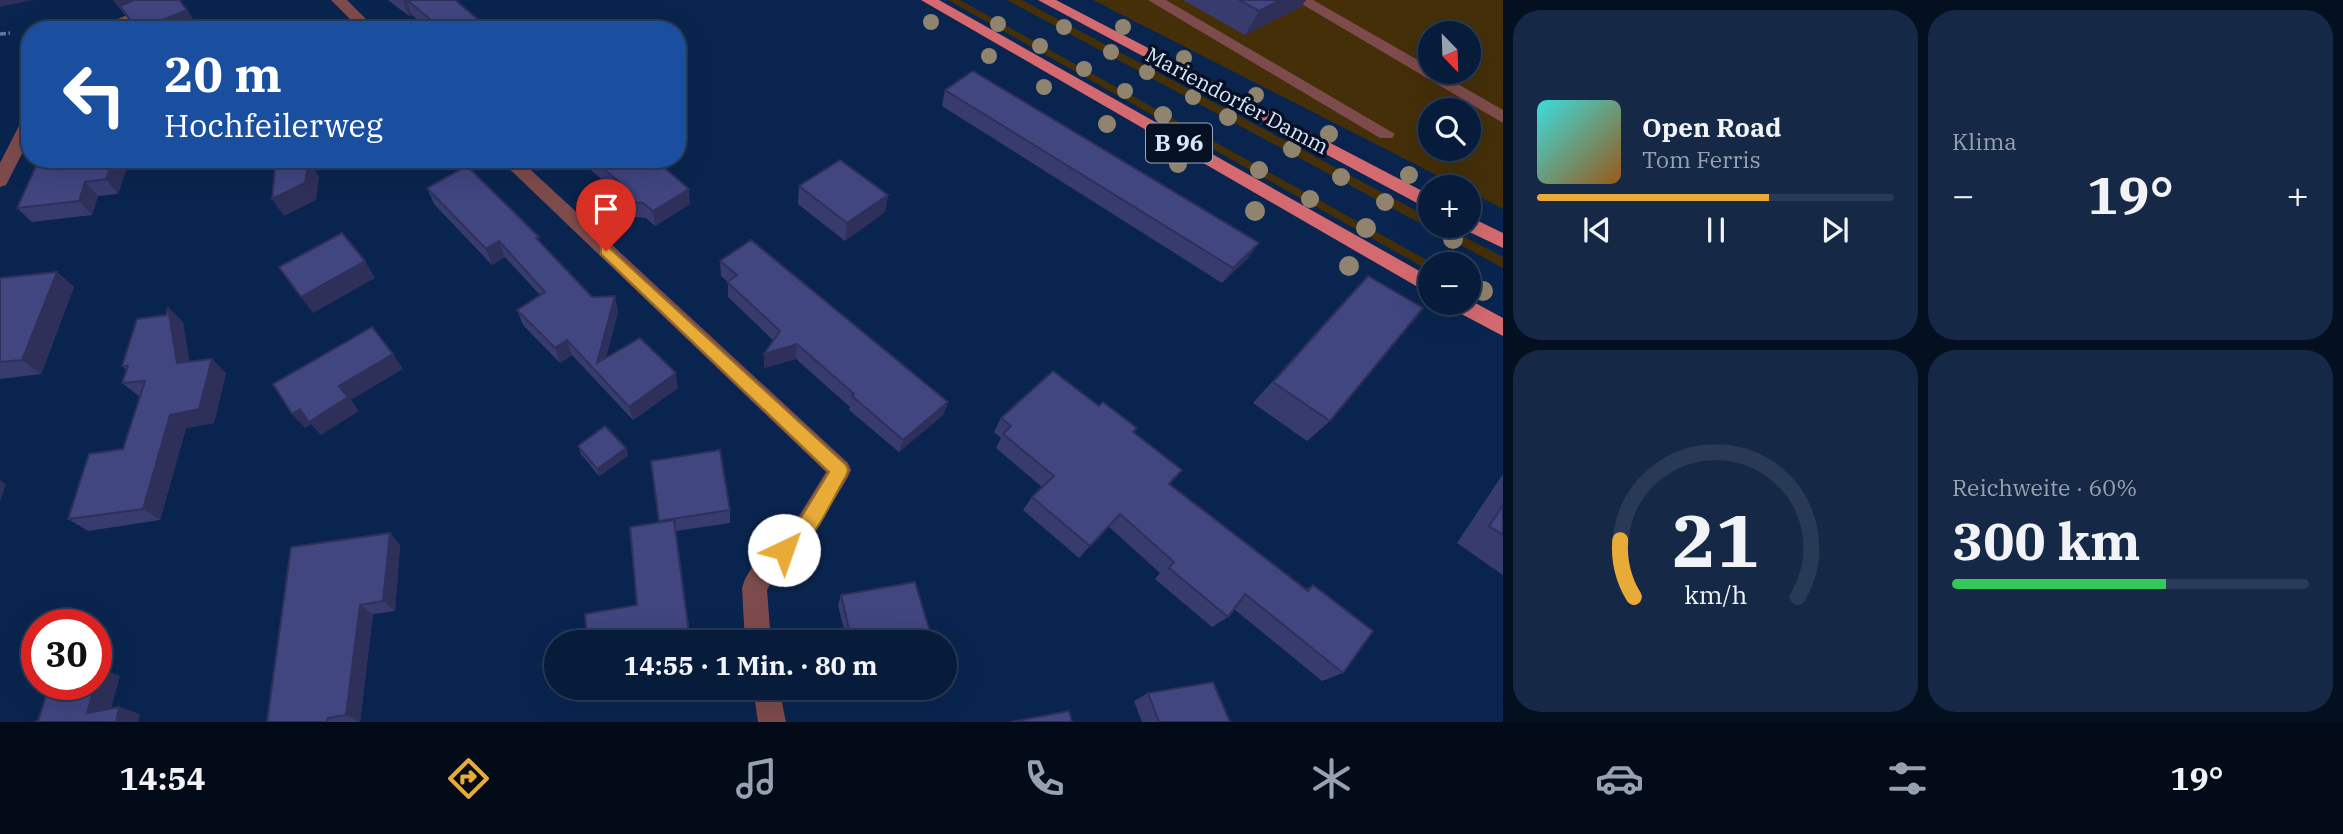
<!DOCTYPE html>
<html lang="de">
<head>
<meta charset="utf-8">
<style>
  :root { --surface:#071c3b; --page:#152946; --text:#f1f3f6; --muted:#98a1af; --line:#283a55; --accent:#e9ab38 }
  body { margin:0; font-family:"IBM Plex Serif",serif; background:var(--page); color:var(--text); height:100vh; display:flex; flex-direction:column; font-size:26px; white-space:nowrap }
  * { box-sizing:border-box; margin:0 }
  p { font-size:23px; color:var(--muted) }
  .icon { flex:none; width:38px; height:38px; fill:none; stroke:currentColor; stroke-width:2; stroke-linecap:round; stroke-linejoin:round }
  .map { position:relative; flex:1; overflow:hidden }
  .drawer { display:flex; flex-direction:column; gap:10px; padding:10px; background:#040f20; width:840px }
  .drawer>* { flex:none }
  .guide { position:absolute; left:21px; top:21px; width:665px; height:147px; border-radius:28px; box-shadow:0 7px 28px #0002,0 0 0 2px var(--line); background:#1a4fa0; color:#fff; overflow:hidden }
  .needle { width:46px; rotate:157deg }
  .tools { position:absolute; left:1418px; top:21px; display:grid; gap:14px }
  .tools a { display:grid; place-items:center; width:63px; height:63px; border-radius:50%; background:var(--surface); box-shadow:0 7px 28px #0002,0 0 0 2px var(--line); font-size:35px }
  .speed { position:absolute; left:21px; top:609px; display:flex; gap:14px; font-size:35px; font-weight:700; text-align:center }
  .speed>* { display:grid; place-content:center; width:91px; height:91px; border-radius:50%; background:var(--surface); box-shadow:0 7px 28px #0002,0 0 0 2px var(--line); line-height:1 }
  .speed .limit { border:10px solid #d22; background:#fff; color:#111 }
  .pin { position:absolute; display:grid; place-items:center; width:60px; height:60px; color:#fff; margin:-72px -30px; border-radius:50% 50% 50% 0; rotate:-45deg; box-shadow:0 0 7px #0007 }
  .pin .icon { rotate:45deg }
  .me { position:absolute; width:77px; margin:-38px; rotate:42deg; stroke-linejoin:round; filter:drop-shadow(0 0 5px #0008) }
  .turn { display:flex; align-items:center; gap:24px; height:147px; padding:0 28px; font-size:32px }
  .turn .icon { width:91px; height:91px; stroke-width:2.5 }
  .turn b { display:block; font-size:49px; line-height:60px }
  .big { font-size:52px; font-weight:700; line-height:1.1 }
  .drawer .widget { flex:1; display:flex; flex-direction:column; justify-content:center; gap:10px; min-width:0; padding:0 24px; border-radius:28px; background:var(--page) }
  .drawer .dial { align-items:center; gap:0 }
  .dial svg { height:182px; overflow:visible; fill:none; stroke:var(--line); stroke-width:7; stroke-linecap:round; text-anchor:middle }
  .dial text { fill:var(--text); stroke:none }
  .song { display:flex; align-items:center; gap:21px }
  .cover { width:84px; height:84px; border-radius:10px; background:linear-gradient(135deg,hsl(180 70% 55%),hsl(30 70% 35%)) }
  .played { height:7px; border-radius:4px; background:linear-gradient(90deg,var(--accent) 65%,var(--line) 65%) }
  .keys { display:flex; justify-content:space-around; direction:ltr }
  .heat { display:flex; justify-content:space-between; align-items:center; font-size:38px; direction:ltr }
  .charge { height:10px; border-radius:5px; background:linear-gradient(90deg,#34c759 60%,var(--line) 0) }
  .drawer .tiles { flex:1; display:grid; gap:10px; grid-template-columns:repeat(2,1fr) }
  .trip { position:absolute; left:544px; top:630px; width:413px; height:70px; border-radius:35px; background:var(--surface); box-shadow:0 7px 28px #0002,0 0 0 2px var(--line); font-weight:700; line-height:70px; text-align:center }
  .tab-bar { display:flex; height:112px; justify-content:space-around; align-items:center; background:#030b18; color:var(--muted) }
  .tab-bar .icon { width:49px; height:49px }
  .tab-bar .selected { color:var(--accent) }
  .tab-bar b { font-size:32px; color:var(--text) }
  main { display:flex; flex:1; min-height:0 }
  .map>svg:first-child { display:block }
  .green { fill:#442f09; fill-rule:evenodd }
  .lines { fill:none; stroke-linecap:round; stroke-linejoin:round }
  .path { stroke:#647a9b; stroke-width:3.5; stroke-dasharray:6 2.5; stroke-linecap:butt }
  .minor { fill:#7e4b4c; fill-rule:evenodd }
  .major { fill:#d46a6f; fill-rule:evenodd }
  .tree { fill:#90846f }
  .wall { fill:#383b6e }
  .shaded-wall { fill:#2e305a }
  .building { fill:#414580; stroke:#2e305a; stroke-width:2 }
  .route { fill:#e9ab38; stroke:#976f24; stroke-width:2 }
  .labels { text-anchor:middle; stroke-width:7; stroke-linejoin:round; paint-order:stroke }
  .far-street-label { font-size:21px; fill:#d9e7fd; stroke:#051022 }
  .shield { fill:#051022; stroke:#99a6bb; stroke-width:2 }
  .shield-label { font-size:23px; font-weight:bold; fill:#d9e7fd }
</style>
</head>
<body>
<main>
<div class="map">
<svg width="1503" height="722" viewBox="0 0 1503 722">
  <rect width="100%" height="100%" fill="#09254f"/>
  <g class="green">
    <polygon points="948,0 960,0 1434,264 1430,264 1430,271"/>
    <polygon points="1007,0 1022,0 1430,218 1430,226 1444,226 1503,257 1503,268"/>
    <path d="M1093,0H1503V209L1468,191V187H1460ZM1430,33H1468V72H1430ZM1430,110H1468V149H1430Z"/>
  </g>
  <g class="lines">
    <polyline class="path" points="0,34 10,33"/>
    <g class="minor">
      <polygon points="162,0 182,0 113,30 92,30"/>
      <polygon points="331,0 347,0 377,30 361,30"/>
      <polygon points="1148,0 1166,0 1395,134 1392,138 1380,138"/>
      <polygon points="1295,0 1313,0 1430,67 1430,72 1437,72 1503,110 1503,123"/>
      <polygon points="30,114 30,138 6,185 0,187 0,163 22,120"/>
      <polygon points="499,159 519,159 848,463 851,470 848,477 810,540 775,575 767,590 771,642 745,642 742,588 745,579 757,559 794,524 826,472"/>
      <polygon points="753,688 779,688 786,722 758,722"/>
    </g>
    <g class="major">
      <polygon points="921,0 939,0 1430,277 1430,294"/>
      <polygon points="1038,0 1056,0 1430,195 1430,210"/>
      <polygon points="1468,216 1503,233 1503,248 1461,228 1468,226"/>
      <polygon points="1468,299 1503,318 1503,336 1452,309 1449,303 1468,303"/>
    </g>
  </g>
  <g class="tree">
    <circle cx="931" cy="22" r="8"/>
    <circle cx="998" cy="24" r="8"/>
    <circle cx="1064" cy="27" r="8"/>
    <circle cx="1123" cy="27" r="8"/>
    <circle cx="1040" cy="46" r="8"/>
    <circle cx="1111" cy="52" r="8"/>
    <circle cx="989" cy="56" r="8"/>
    <circle cx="1184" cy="58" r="8"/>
    <circle cx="1084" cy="69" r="8"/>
    <circle cx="1147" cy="72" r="8"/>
    <circle cx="1044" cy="87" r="8"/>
    <circle cx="1125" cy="91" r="8"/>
    <circle cx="1256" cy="95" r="8"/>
    <circle cx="1193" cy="97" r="8"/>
    <circle cx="1163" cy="115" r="9"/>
    <circle cx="1228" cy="117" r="9"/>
    <circle cx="1107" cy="124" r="9"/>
    <circle cx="1329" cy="134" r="9"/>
    <circle cx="1197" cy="135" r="9"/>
    <circle cx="1292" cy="149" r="9"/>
    <circle cx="1178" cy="164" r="9"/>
    <circle cx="1259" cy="170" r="9"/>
    <circle cx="1409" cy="175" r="9"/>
    <circle cx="1341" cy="177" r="9"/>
    <circle cx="1310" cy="199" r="9"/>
    <circle cx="1385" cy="202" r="9"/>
    <circle cx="1255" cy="211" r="10"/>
    <circle cx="1366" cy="228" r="10"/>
    <circle cx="1453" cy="239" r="10"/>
    <circle cx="1349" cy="266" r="10"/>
    <circle cx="1483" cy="291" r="10"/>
  </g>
  <g class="wall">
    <polygon points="113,0 179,0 187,10 198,28 195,30 137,30"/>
    <polygon points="388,0 455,0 490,30 430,30 412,15 409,16"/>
    <polygon points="1183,0 1306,0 1301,7 1245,35"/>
    <polygon points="945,90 1248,258 1222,283 942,106"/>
    <polygon points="130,159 118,194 98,196 92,215 32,222 17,208 52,162"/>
    <polygon points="578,159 654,159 690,204 655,226 646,218 624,216 621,201 622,197"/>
    <polygon points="799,186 888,195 885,212 845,241 798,204"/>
    <polygon points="427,188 540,243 592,297 618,312 606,357 678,388 633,420 572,355 560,363 523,325 517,310 540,295 505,257 492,265 434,204"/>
    <polygon points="720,261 948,402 943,415 899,452 849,410 850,407 796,359 764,368 773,340 728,297 728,282 721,276"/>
    <polygon points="57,272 74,287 41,374 0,379 0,278"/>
    <polygon points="1368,276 1330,421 1307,441 1253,403 1346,299"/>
    <polygon points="183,322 189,362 226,373 214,423 186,428 160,520 88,531 68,519 123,449 140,397 122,383 126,370 122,366"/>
    <polygon points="1099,406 1137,428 1133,433 1169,484 1306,589 1313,585 1343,673 1322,681 1234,609 1228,617 1212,627 1155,579 1160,573 1108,526 1079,558 1023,510 1032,497 1042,487 996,448 1001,438 994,432 1001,418"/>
    <polygon points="578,446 626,448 628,456 599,476 581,454"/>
    <polygon points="651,461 730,510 730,523 676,531 691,642 587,642 637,605 660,523"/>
    <polygon points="1503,474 1503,575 1457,543"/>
    <polygon points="390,533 400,545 395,611 373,614 360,722 267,722"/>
    <polygon points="841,595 933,642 847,642 838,605"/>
    <polygon points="1148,693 1230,722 1142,722 1134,701"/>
  </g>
  <g class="shaded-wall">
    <polygon points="0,0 32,0 0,7"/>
    <polygon points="114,0 155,0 124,13"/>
    <polygon points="403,0 406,0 412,15 409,16"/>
    <polygon points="1280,0 1306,0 1301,7 1245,35 1259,11"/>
    <polygon points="187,10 198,28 195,30 138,30"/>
    <polygon points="113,159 130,159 118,194 106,179"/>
    <polygon points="309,159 319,177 316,200 284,216 272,199"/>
    <polygon points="85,182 98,196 92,215 79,201"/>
    <polygon points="689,189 690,204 655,226 653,211"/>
    <polygon points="888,195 885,212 845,241 847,223"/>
    <polygon points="499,241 505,257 492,265 486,249"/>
    <polygon points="1259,243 1248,258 1222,283 1233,268"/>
    <polygon points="365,261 375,278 313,313 301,297"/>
    <polygon points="57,272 74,287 41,374 22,360"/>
    <polygon points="615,296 618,312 601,377 597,363"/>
    <polygon points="168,307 183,322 192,377 177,363"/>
    <polygon points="567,340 572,355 560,363 555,348"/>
    <polygon points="797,344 796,359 764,368 764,354"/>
    <polygon points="393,354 403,369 351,400 359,411 321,435 311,424 305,428 292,414"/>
    <polygon points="212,359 226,373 214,423 186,428 160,520 143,509 170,415"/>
    <polygon points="676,373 678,388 633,420 629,407"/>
    <polygon points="948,402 943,415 899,452 903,440"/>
    <polygon points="626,448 628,456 599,476 597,469"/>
    <polygon points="0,480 6,484 0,501"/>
    <polygon points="674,520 676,531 691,642 689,634"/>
    <polygon points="390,533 400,545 395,611 383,601"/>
    <polygon points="360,605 373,614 360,722 346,715"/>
    <polygon points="99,668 120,676 108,719 87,713 95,684 96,684 96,678"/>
    <polygon points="119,707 140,714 138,722 116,722"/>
  </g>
  <g class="building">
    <polygon points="134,0 179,0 187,10 138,30 120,6"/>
    <polygon points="407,0 455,0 490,30 443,30"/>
    <polygon points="1239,0 1280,0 1259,11"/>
    <polygon points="973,71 1259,243 1233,268 945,90"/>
    <polygon points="53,159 113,159 106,179 85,182 79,201 17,208 37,164 52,162"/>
    <polygon points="278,159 309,159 305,183 272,199 276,160"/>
    <polygon points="592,159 654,159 689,189 653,211 643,203 621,201 625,187"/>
    <polygon points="840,160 888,195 847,223 799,186"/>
    <polygon points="467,166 539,237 536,238 592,297 615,296 597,363 640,338 676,373 629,407 567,340 555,348 517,310 545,292 499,241 486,249 427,188"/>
    <polygon points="342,233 365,261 301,297 279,267"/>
    <polygon points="751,240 948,402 903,440 852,396 854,394 797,344 764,354 780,331 727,282 737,275 720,261"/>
    <polygon points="57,272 22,360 0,362 0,278"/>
    <polygon points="1368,276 1423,308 1330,421 1273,382"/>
    <polygon points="168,307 177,363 212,359 199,409 170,415 143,509 68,519 89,454 123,449 145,381 122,383 128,366 122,366 137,319 166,315"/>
    <polygon points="372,327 393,354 339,386 348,397 309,422 300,409 292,414 273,384"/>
    <polygon points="1053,371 1099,406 1103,402 1137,428 1133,432 1182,470 1169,484 1308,591 1313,585 1373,631 1343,673 1245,594 1228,617 1169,568 1174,562 1120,514 1090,546 1032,497 1054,476 1003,434 1011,426 1001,418"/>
    <polygon points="605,426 626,448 597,469 578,446"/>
    <polygon points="720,450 730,510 659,521 651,461"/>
    <polygon points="1503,505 1503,535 1489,526"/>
    <polygon points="674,520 689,634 675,636 676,642 587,642 585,614 637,605 630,527"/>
    <polygon points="390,533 383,601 360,605 346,715 328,718 327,722 267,722 291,547"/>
    <polygon points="915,582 933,642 852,642 841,595"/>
    <polygon points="1213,682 1230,722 1159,722 1148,693"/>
    <polygon points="50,684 95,684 87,713 119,707 116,722 35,722 38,721"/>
    <polygon points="1069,711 1072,722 1011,722"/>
  </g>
  <path class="route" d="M606,245L846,465L848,470L846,476C830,502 814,547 784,558L777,556L775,550L796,526L829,472L601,254V247Z"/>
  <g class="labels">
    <g class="far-street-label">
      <text transform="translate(1237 101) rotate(28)" y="7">Mariendorfer Damm</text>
    </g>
    <rect class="shield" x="1146" y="123.5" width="66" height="39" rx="5"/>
    <g class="shield-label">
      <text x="1179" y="151">B 96</text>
    </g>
  </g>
</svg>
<div class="tools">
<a><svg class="needle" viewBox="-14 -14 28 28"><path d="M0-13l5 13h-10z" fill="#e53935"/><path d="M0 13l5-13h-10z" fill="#98a1af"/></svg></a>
<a><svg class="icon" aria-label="search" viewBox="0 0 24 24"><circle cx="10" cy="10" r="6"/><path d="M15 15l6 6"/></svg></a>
<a>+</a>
<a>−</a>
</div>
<div class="speed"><div class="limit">30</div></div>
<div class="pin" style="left:606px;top:251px;background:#d93025"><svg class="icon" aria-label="arrive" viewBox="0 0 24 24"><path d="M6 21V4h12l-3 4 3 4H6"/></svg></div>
<svg class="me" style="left:784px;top:550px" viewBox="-20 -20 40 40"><circle r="19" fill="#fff"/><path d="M0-13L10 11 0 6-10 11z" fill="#e9ab38"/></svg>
<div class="trip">14:55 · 1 Min. · 80 m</div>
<div class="guide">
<div class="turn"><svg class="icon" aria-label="left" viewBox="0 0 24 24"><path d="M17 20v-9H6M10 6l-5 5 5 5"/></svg><div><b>20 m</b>Hochfeilerweg</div></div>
</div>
</div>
<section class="drawer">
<div class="tiles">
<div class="widget">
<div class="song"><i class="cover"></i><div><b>Open Road</b><p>Tom Ferris</p></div></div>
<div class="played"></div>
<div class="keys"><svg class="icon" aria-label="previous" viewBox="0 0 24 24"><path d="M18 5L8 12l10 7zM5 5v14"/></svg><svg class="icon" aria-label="pause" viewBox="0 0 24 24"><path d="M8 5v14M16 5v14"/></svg><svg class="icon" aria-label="next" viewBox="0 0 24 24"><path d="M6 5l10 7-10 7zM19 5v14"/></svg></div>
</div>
<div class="widget"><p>Klima</p>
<div class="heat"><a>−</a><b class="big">19°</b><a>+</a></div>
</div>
<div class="widget dial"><svg viewBox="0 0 100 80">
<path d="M14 69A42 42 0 1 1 86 69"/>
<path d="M14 69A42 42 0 0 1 8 44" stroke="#e9ab38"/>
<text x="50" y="56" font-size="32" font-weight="700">21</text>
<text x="50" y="72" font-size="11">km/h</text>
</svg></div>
<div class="widget"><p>Reichweite · 60%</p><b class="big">300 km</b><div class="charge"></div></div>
</div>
</section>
</main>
<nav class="tab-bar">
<b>14:54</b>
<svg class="icon selected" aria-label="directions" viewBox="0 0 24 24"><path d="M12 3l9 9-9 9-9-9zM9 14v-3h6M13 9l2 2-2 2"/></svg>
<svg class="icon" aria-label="music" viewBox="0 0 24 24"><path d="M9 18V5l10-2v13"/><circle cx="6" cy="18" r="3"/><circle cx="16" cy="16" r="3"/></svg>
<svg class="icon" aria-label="phone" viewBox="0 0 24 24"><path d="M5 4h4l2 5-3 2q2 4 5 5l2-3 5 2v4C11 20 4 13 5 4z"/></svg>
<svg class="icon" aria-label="climate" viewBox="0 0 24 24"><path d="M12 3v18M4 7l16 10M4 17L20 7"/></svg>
<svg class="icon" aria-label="car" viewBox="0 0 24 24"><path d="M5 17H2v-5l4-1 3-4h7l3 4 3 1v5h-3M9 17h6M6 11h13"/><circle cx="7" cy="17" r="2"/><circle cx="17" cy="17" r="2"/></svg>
<svg class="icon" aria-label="filters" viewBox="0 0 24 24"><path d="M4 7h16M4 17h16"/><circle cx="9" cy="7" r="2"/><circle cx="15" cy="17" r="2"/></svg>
<b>19°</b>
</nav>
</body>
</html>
